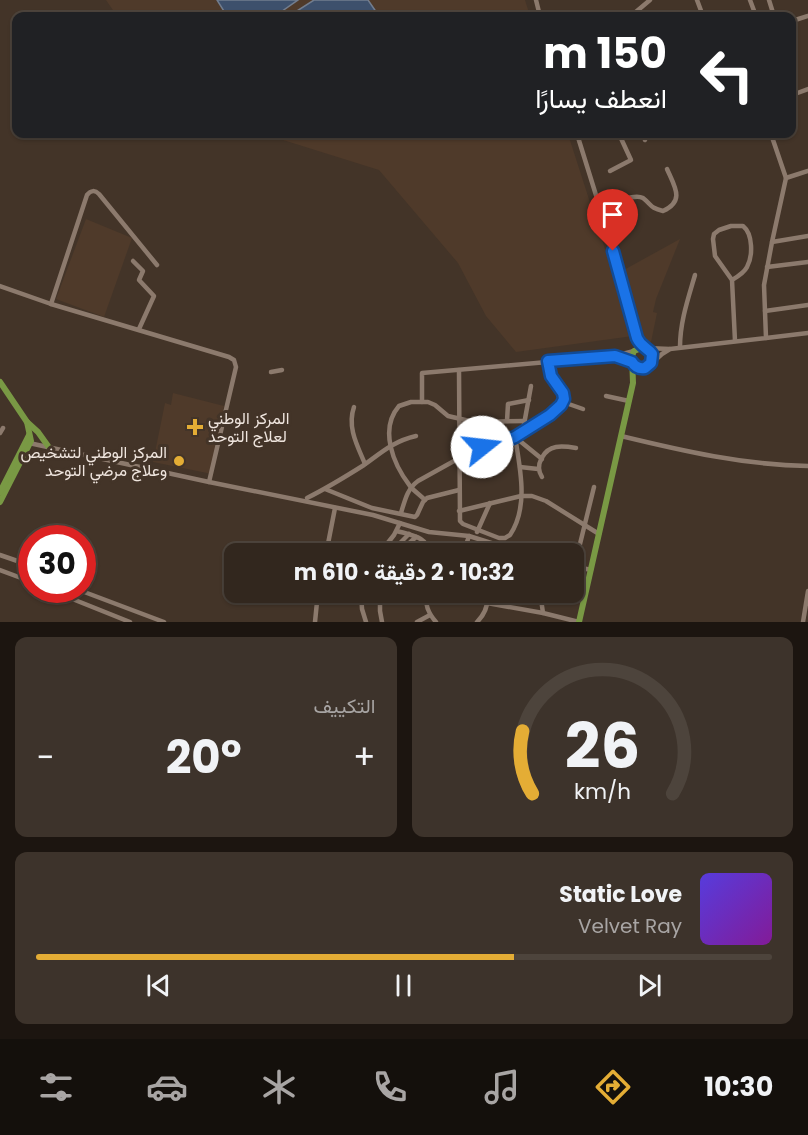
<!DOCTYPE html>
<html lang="ar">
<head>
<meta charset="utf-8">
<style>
  :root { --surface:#32271e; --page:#3d332b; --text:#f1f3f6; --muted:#a8a5a4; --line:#4d443c; --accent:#e4ad35 }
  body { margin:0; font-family:Poppins,Vazirmatn,sans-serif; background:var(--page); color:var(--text); direction:rtl; height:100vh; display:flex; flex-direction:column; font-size:22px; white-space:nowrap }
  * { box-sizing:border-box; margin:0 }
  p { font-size:20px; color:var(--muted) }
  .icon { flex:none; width:33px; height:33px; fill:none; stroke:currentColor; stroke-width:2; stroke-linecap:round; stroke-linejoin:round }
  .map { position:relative; height:622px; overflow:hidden; direction:ltr }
  .panel { display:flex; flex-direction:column; gap:15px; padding:15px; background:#1c1510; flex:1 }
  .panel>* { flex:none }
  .guide { position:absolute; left:12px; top:12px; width:784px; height:126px; border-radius:12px; box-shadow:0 2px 4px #0004,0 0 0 2px var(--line); direction:rtl; background:#202124; color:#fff; overflow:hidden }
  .speed { position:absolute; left:18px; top:525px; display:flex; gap:12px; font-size:30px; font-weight:700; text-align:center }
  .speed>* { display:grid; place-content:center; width:78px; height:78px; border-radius:50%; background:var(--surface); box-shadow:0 2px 4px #0004,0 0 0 2px var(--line); line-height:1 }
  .speed .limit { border:9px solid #d22; background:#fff; color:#111 }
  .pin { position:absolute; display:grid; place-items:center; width:51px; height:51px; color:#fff; margin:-62px -26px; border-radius:50% 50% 50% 0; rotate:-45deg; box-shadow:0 0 6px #0007 }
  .pin .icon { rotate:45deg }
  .me { position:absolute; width:66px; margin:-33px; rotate:74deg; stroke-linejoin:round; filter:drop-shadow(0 0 4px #0008) }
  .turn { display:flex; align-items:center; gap:21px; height:126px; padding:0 30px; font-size:27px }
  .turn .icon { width:78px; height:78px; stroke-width:2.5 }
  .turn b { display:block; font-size:42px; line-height:51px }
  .big { font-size:45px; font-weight:700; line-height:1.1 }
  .panel .widget { flex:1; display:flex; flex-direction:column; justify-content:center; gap:9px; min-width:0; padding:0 21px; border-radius:12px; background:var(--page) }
  .panel .dial { align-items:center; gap:0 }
  .dial svg { height:156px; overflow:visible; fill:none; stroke:var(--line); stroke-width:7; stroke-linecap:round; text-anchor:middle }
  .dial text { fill:var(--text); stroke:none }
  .song { display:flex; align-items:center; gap:18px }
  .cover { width:72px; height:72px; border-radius:9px; background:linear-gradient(135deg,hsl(250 70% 55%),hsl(290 70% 35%)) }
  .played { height:6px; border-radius:3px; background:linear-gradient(90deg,var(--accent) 65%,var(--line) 65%) }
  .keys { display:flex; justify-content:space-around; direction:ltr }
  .heat { display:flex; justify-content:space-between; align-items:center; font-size:33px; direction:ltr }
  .panel .tiles { flex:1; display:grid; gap:15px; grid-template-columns:1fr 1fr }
  .widget:last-child { grid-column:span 2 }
  .trip { position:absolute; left:224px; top:543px; width:360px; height:60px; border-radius:12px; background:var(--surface); box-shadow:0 2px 4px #0004,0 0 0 2px var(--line); font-weight:700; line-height:60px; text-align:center; direction:rtl }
  .tabs { display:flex; height:96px; justify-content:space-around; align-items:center; background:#14100c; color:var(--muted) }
  .tabs .icon { width:42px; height:42px }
  .tabs .on { color:var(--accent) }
  .tabs b { font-size:27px; color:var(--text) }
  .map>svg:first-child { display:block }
  .built { fill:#4f3a2a }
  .water { fill:#3d506c; stroke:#727d8e; stroke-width:1.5 }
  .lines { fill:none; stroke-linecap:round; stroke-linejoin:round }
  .minor { stroke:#8c7a6d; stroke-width:4.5 }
  .major { stroke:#799944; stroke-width:6 }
  .route-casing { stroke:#114b97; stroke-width:15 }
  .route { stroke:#1a73e8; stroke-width:10 }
  .poi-dot { fill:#e4ad35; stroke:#433428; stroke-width:2 }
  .labels { text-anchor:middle; stroke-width:6; stroke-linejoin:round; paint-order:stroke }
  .poi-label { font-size:16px; fill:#efe5de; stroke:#433428; text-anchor:start }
</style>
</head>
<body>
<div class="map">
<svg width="808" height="622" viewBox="0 0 808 622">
  <rect width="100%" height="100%" fill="#433428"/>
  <g class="built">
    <polygon points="106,0 525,0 530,16 117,16"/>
    <polygon points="264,134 568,134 633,336 516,352 486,316 458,263 379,170"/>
    <polygon points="86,219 132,238 104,317 56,299"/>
    <polygon points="680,239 656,299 653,312 657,313 651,342 644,339 622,271"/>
    <polygon points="173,393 224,406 212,474 153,462 165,403 171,405"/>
  </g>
  <g class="water">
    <polygon points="217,0 298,0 275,16 227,16"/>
    <polygon points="314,0 368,0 379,16 289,16"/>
  </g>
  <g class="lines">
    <g class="minor">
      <polyline points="536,0 540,16"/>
      <polyline points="697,0 703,16"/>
      <polyline points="750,0 756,16"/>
      <polyline points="769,0 774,16"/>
      <polyline points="631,16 650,0"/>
      <polyline points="792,21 808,16"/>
      <polyline points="792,95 808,89"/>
      <polyline points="577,134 600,208 637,338 644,348"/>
      <polyline points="643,134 645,140"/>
      <polyline points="771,134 786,178 772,242"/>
      <polyline points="610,171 631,160 619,134"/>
      <polyline points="786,178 808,171"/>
      <path d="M600,208C610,204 634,193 643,198C652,205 650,208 663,211C685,201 675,187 667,169"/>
      <polyline points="133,261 143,271 139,280 154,296 139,329"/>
      <polyline points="767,267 808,262"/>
      <path d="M732,280C737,277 744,273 747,267C753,256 753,234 743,226H731L719,230L714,234L713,239L715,256L732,280L735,341"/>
      <polyline points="0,286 51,304 229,357 234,360 236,367 209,482"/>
      <path d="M51,304L87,195C91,190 95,190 99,194L157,265"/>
      <polyline points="765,311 808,305"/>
      <polyline points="766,338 808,333"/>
      <path d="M680,347C680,322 688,299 695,275"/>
      <polyline points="646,348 670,349"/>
      <polyline points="617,356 632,362"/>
      <polyline points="652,363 662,354 670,349 766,338 764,285 772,242 808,236"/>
      <path d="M459,370L460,521L463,524L499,538H505L510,535C529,507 520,468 515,437"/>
      <polyline points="271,372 282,370"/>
      <polyline points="606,396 629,401"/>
      <polyline points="422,402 422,373 615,356 634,351"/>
      <polyline points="563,402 583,409"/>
      <path d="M354,407C347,427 357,445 365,464"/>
      <polyline points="507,421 508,404 529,400"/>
      <polyline points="475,422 482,433 487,446"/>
      <polyline points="523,430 531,386"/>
      <polyline points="0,433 3,428"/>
      <path d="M621,436C683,451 744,465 808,466"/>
      <polyline points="515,437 542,459"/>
      <polyline points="29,443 209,482 373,515 429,532 469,536 526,554"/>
      <polyline points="520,467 538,469"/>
      <path d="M542,477C534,465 544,449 556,447C562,446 570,447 576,448"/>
      <polyline points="325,489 372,508 415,517 417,515 423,502 427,498 459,490"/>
      <path d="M307,498C327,488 345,477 364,465C382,452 394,441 416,436"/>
      <path d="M425,500C420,495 414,491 410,486C393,464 379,429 399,406L411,402H428L435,405L448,416L474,422L525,421"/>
      <polyline points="459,511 521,496 532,496 546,501 599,534"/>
      <path d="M401,513C405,500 407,489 418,481L472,451L507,441L550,415L558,409L563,402V393L551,376L548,361"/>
      <path d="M397,531C411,535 429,537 429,554"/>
      <polyline points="477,532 490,503"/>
      <polyline points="550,551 574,551 579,548 594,487"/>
      <polyline points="326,554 335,508"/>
      <polyline points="379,554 394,535 400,523"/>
      <polyline points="389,554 409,534"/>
      <polyline points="397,554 416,537"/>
      <polyline points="463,554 469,536"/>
      <polyline points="0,555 32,566"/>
      <polyline points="573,566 591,570"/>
      <polyline points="0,570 32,582"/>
      <polyline points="573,585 577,567"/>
      <polyline points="50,590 130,622"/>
      <polyline points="79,590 164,622"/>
      <polyline points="341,592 426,602"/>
      <polyline points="380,592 380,611 382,622"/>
      <polyline points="415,592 426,594"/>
      <path d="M426,592C425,605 428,613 436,622"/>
      <polyline points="540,592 543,613"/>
      <polyline points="361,593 362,609 366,622"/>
      <polyline points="570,598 571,592"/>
      <polyline points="487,603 543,613 579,622"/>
      <polyline points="315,622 318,592"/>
      <polyline points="417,622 430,615"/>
      <path d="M477,622C485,614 489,604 487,592"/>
      <polyline points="803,622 808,591"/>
    </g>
    <g class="major">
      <polyline points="0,382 27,422 31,441 0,502"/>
      <polyline points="27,422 38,432 48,446"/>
      <polyline points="0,492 29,435"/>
      <polyline points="579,622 633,383 632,356 634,351 641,348 648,350 652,354 651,363 647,367 639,368 633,363"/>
    </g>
  </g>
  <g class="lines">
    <g class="route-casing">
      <path id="route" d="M482,447L500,443L515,437L550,415L561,405L564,399L563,393L551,376L548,361L615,356L632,362C635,367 639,369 645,368L651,363L652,354C647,347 641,347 637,338L613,251"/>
    </g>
    <use href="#route" class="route"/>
  </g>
  <g class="poi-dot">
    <path d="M192 418h6v6h6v6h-6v6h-6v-6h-6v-6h6z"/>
    <circle cx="179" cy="461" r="6"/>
  </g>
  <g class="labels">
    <g class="poi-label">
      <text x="208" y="424">المركز الوطني<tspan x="208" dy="18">لعلاج التوحد</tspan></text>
      <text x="167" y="458" text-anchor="end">المركز الوطني لتشخيص<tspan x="167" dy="18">وعلاج مرضي التوحد</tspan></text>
    </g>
  </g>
</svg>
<div class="speed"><div class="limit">30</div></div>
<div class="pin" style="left:613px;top:251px;background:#d93025"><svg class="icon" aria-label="arrive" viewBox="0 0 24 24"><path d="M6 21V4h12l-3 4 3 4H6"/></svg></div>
<svg class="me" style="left:482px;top:447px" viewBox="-20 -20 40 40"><circle r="19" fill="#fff"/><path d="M0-13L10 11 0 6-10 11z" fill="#1a73e8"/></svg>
<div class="trip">10:32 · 2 دقيقة · 610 m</div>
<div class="guide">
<div class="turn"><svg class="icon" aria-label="left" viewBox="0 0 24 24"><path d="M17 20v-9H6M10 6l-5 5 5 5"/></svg><div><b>150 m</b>انعطف يسارًا</div></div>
</div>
</div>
<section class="panel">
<div class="tiles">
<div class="widget dial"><svg viewBox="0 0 100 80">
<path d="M14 69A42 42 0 1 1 86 69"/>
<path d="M14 69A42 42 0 0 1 9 37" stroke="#e4ad35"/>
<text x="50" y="56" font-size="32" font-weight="700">26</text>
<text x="50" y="72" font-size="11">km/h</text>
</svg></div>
<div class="widget"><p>التكييف</p>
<div class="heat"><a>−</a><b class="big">20°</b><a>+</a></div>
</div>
<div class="widget">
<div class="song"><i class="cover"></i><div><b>Static Love</b><p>Velvet Ray</p></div></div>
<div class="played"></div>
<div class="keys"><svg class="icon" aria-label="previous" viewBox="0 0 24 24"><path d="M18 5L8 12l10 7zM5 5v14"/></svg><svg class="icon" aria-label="pause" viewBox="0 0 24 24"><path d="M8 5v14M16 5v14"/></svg><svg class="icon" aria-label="next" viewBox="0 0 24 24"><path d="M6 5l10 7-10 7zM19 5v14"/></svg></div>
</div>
</div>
</section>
<nav class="tabs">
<b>10:30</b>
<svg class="icon on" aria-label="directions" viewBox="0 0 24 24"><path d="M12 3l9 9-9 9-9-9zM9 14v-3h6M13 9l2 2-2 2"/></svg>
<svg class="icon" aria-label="music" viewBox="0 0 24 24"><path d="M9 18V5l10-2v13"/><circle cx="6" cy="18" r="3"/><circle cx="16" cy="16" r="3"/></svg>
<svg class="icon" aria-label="phone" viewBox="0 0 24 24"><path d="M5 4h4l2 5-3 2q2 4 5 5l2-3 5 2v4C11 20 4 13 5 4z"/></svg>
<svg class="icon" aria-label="climate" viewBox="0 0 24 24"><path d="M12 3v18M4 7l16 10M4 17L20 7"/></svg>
<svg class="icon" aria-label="car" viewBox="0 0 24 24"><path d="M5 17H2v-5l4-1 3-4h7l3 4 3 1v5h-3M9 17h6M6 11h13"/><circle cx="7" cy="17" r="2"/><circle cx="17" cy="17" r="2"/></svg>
<svg class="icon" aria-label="filters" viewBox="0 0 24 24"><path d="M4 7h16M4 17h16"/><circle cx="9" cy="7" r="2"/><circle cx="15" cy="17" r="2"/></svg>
</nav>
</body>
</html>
